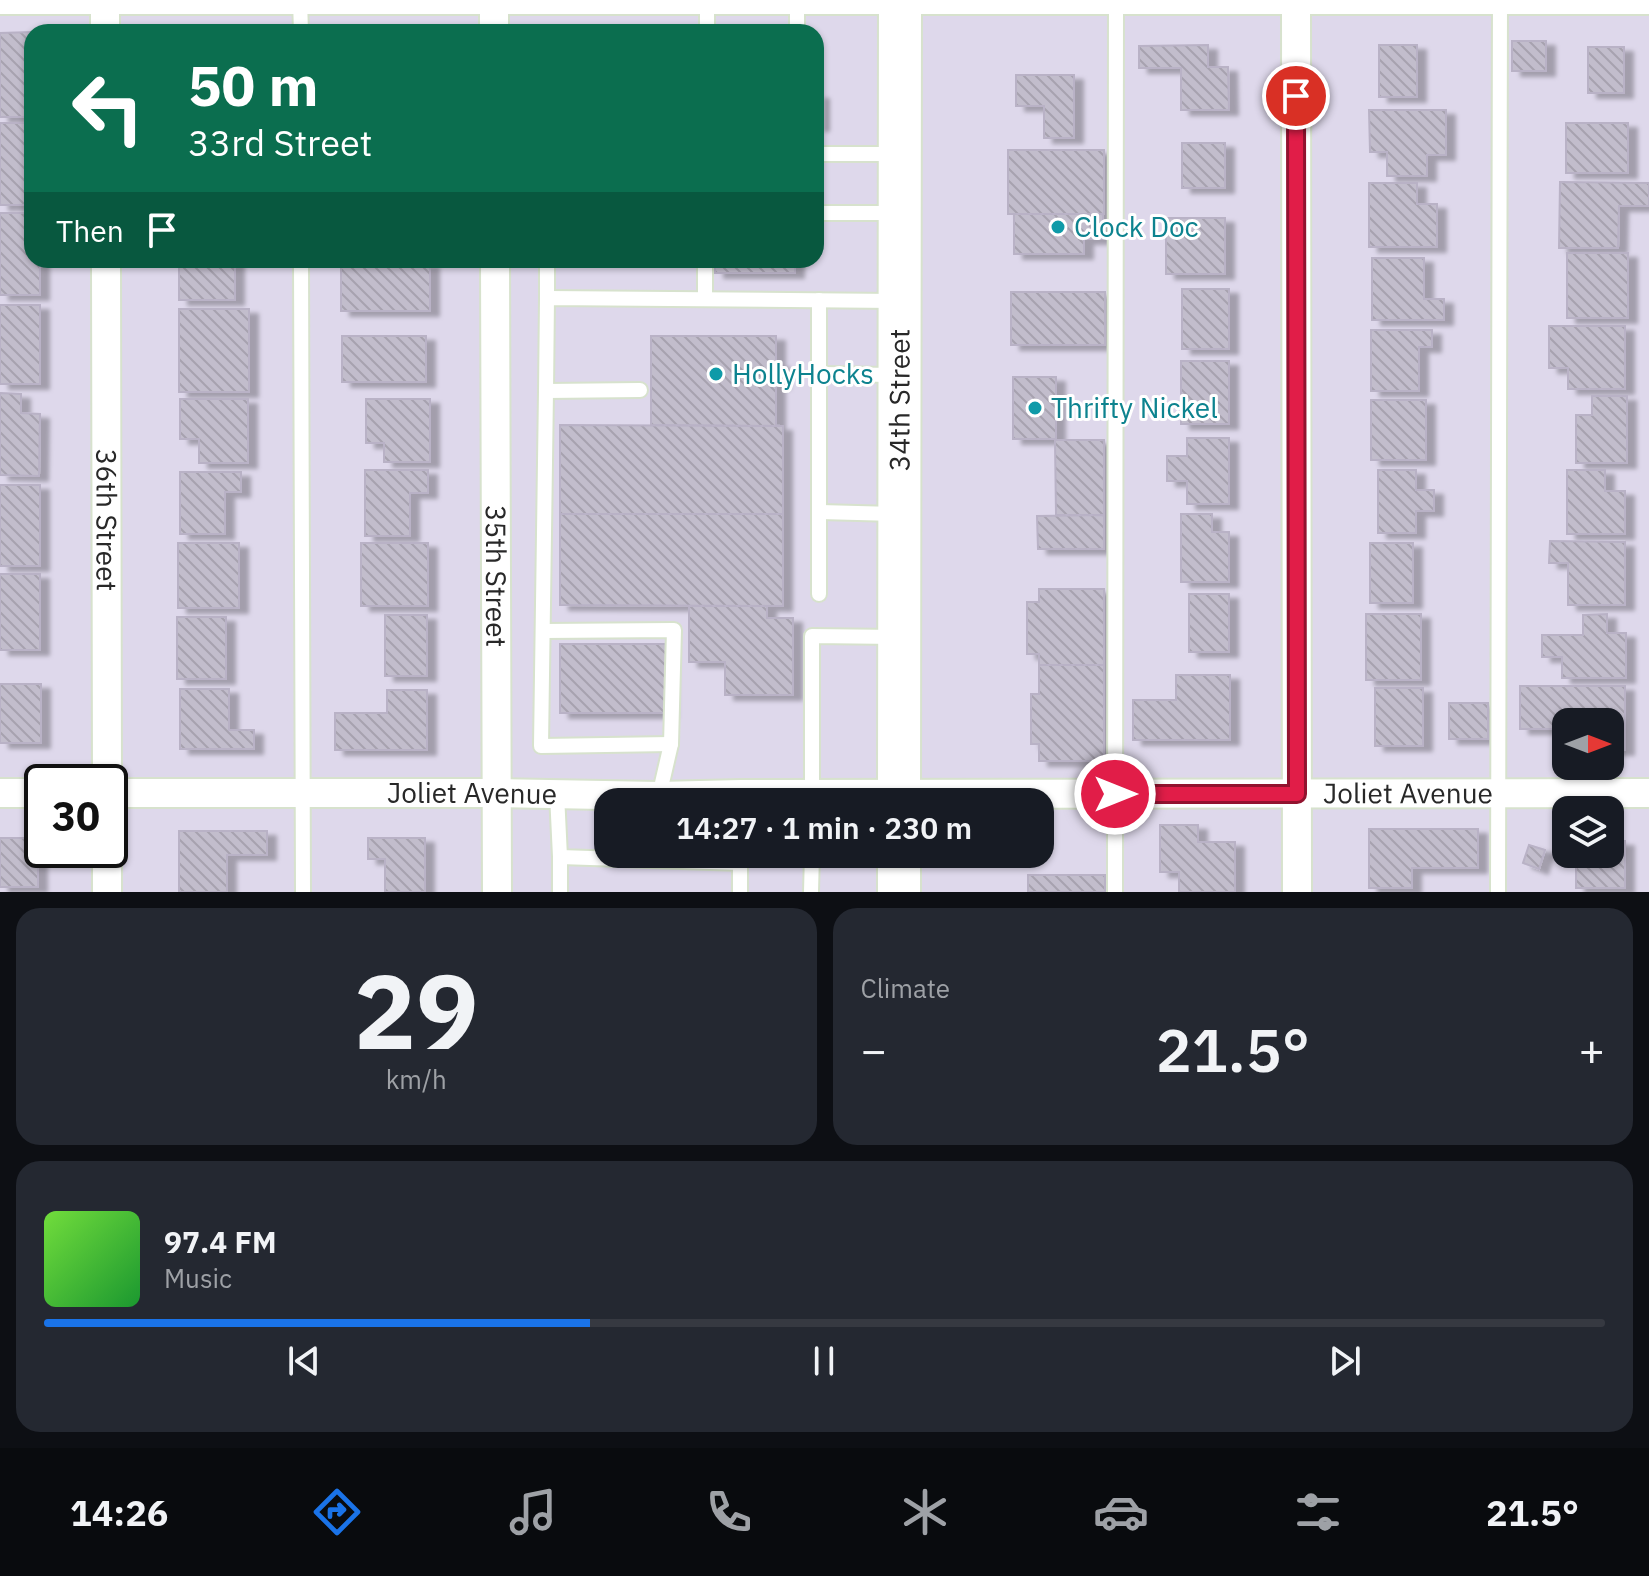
<!DOCTYPE html>
<html lang="en">
<head>
<meta charset="utf-8">
<style>
  :root { --surface:#171b24; --page:#242831; --text:#f1f3f6; --muted:#9ea1a6; --line:#363941; --accent:#1a73e8 }
  body { margin:0; font-family:"IBM Plex Sans",sans-serif; background:var(--page); color:var(--text); height:100vh; display:flex; flex-direction:column; font-size:30px; white-space:nowrap }
  * { box-sizing:border-box; margin:0 }
  p { font-size:26px; color:var(--muted) }
  .icon { flex:none; width:44px; height:44px; fill:none; stroke:currentColor; stroke-width:2; stroke-linecap:round; stroke-linejoin:round }
  .map { position:relative; height:892px; overflow:hidden }
  .sheet { display:flex; flex-direction:column; gap:16px; padding:16px; background:#0d0f14; flex:1 }
  .sheet>* { flex:none }
  .banner { position:absolute; left:24px; top:24px; width:800px; height:244px; border-radius:24px; box-shadow:0 2px 6px #0004; background:#0b6e4f; color:#fff; overflow:hidden }
  .needle { width:52px; rotate:90deg }
  .buttons { position:absolute; left:1552px; top:708px; display:grid; gap:16px }
  .buttons a { display:grid; place-items:center; width:72px; height:72px; border-radius:16px; background:var(--surface); box-shadow:0 2px 6px #0004; font-size:40px }
  .speed { position:absolute; left:24px; top:764px; display:flex; gap:16px; font-size:40px; font-weight:700; text-align:center }
  .speed>* { display:grid; place-content:center; width:104px; height:104px; border-radius:50%; background:var(--surface); box-shadow:0 2px 6px #0004; line-height:1 }
  .speed .limit { border:4px solid #111; border-radius:12px; background:#fff; color:#111 }
  .pin { position:absolute; display:grid; place-items:center; width:68px; height:68px; color:#fff; margin:-34px; border:4px solid #fff; border-radius:50%; box-shadow:0 2px 8px #0007 }
  .me { position:absolute; width:88px; margin:-44px; rotate:90deg; stroke-linejoin:round; filter:drop-shadow(0 0 6px #0008) }
  .turn { display:flex; align-items:center; gap:28px; height:168px; padding:0 32px; font-size:36px }
  .turn .icon { width:104px; height:104px; stroke-width:2.5 }
  .turn b { display:block; font-size:56px; line-height:68px }
  .then { display:flex; align-items:center; height:76px; padding:0 32px; background:#0003; gap:16px; font-size:30px }
  .big { font-size:60px; font-weight:600; line-height:1.1 }
  .sheet .tile { flex:1; display:flex; flex-direction:column; justify-content:center; gap:12px; min-width:0; padding:0 28px; border-radius:24px; background:var(--page) }
  .sheet .dial { align-items:center; gap:0 }
  .dial b { font-size:104px; line-height:1 }
  .song { display:flex; align-items:center; gap:24px }
  .cover { width:96px; height:96px; border-radius:12px; background:linear-gradient(135deg,hsl(100 70% 55%),hsl(130 70% 35%)) }
  .played { height:8px; border-radius:4px; background:linear-gradient(90deg,var(--accent) 35%,var(--line) 35%) }
  .keys { display:flex; justify-content:space-around; direction:ltr }
  .heat { display:flex; justify-content:space-between; align-items:center; font-size:44px; direction:ltr }
  .sheet .tiles { flex:1; display:grid; gap:16px; grid-template-columns:1fr 1fr }
  .tile:last-child { grid-column:span 2 }
  .trip { position:absolute; left:594px; top:788px; width:460px; height:80px; border-radius:24px; background:var(--surface); box-shadow:0 2px 6px #0004; font-weight:600; line-height:80px; text-align:center }
  .menu { display:flex; height:128px; justify-content:space-around; align-items:center; background:#090b0e; color:var(--muted) }
  .menu .icon { width:56px; height:56px }
  .menu .selected { color:var(--accent) }
  .menu b { font-size:36px; color:var(--text) }
  .map>svg:first-child { display:block }
  .building { fill:url(#building-back-hatch); stroke:#b9b2c6; stroke-width:2; filter:url(#shadow) }
  .lines { fill:none; stroke-linecap:round; stroke-linejoin:round }
  .service-casing { stroke:#d7e2cd; stroke-width:18 }
  .minor-casing { stroke:#d7e2cd; stroke-width:32 }
  .secondary-casing { stroke:#d7e2cd; stroke-width:46 }
  .service { stroke:#fff; stroke-width:14 }
  .minor { stroke:#fff; stroke-width:28 }
  .secondary { stroke:#fff; stroke-width:42 }
  .route-casing { stroke:#92132f; stroke-width:20 }
  .route { stroke:#e11d48; stroke-width:14 }
  .culture-dot { fill:#0f9aa8; stroke:#fff; stroke-width:3 }
  .labels { text-anchor:middle; stroke-width:6; stroke-linejoin:round; paint-order:stroke }
  .culture-label { font-size:28px; fill:#0d838f; stroke:#fff; text-anchor:start }
  .street-label { font-size:28px; fill:#282828; stroke:#fff }
</style>
</head>
<body>
<div class="map">
<svg width="1649" height="892" viewBox="0 0 1649 892">
  <defs>
    <pattern id="building-back-hatch" width="6" height="6" patternUnits="userSpaceOnUse" patternTransform="scale(2)"><rect width="6" height="6" fill="#c2bdcc"/><path d="M-1 5l2 2M0 0l6 6M5-1l2 2" fill="none" stroke="#a7a2af"/></pattern>
    <filter id="shadow"><feDropShadow dx="9" dy="5" stdDeviation="2" flood-color="#0004"/></filter>
  </defs>
  <rect width="100%" height="100%" fill="#ded8eb"/>
  <g class="building">
    <polygon points="32,32 32,117 0,117 0,33"/>
    <rect x="1512" y="41" width="34" height="30"/>
    <polygon points="1208,45 1208,67 1228,67 1229,110 1181,110 1181,68 1139,68 1139,46"/>
    <rect x="1379" y="45" width="38" height="52"/>
    <rect x="1588" y="47" width="36" height="46"/>
    <polygon points="1016,75 1074,75 1074,138 1044,138 1044,106 1016,106"/>
    <rect x="816" y="94" width="4" height="32"/>
    <polygon points="1369,110 1446,110 1446,155 1427,155 1427,176 1387,176 1387,152 1370,152"/>
    <rect x="0" y="123" width="32" height="82"/>
    <rect x="1566" y="123" width="62" height="50"/>
    <rect x="1182" y="143" width="43" height="45"/>
    <rect x="1008" y="150" width="96" height="64"/>
    <polygon points="1560,182 1649,183 1649,206 1619,206 1618,248 1559,248"/>
    <polygon points="1369,183 1417,183 1417,204 1437,204 1437,247 1369,247"/>
    <polygon points="0,213 32,213 32,260 40,260 40,295 0,295"/>
    <polygon points="1014,214 1103,214 1103,239 1084,239 1084,254 1014,254"/>
    <rect x="1166" y="218" width="59" height="56"/>
    <rect x="1567" y="253" width="61" height="65"/>
    <polygon points="1372,258 1424,258 1424,299 1444,299 1444,320 1372,320"/>
    <rect x="179" y="260" width="56" height="40"/>
    <rect x="715" y="260" width="80" height="13"/>
    <rect x="341" y="263" width="89" height="48"/>
    <rect x="1182" y="289" width="47" height="60"/>
    <rect x="1011" y="292" width="94" height="53"/>
    <rect x="0" y="305" width="40" height="79"/>
    <rect x="179" y="309" width="70" height="83"/>
    <polygon points="1549,326 1625,326 1625,389 1568,389 1568,368 1549,368"/>
    <polygon points="1371,330 1432,330 1432,347 1419,347 1419,391 1371,391"/>
    <rect x="342" y="336" width="84" height="46"/>
    <polygon points="651,336 776,336 776,363 781,363 781,384 776,384 776,426 651,425"/>
    <rect x="1181" y="361" width="48" height="63"/>
    <rect x="1013" y="377" width="43" height="62"/>
    <polygon points="0,393 21,394 21,413 40,414 39,476 0,475"/>
    <polygon points="1592,396 1627,396 1627,463 1576,463 1576,415 1592,415"/>
    <polygon points="180,399 248,399 248,463 199,463 199,439 180,439"/>
    <polygon points="366,399 430,399 430,462 384,462 384,443 366,443"/>
    <rect x="1371" y="400" width="55" height="60"/>
    <polygon points="560,425 783,426 783,514 560,514"/>
    <polygon points="1187,438 1229,438 1229,504 1187,504 1187,481 1167,481 1167,456 1187,456"/>
    <polygon points="1055,440 1104,440 1104,515 1056,515"/>
    <polygon points="365,470 428,470 428,493 410,493 410,536 365,536"/>
    <polygon points="1378,470 1416,470 1416,490 1434,490 1434,511 1416,511 1416,533 1378,533"/>
    <polygon points="1567,470 1605,470 1605,491 1625,491 1625,534 1567,534"/>
    <polygon points="180,472 241,472 241,492 225,492 225,534 180,534"/>
    <rect x="0" y="485" width="40" height="81"/>
    <polygon points="560,514 783,514 783,606 560,605"/>
    <polygon points="1181,514 1212,514 1212,532 1229,532 1229,582 1181,582"/>
    <polygon points="1104,515 1104,549 1038,549 1037,516"/>
    <polygon points="1550,541 1625,542 1625,605 1568,605 1568,563 1549,563"/>
    <rect x="178" y="543" width="61" height="65"/>
    <rect x="361" y="543" width="67" height="63"/>
    <rect x="1370" y="543" width="43" height="60"/>
    <rect x="0" y="574" width="40" height="76"/>
    <polygon points="1039,589 1104,589 1104,665 1039,665 1039,654 1027,654 1027,602 1039,602"/>
    <rect x="1189" y="594" width="40" height="58"/>
    <polygon points="689,606 767,606 767,618 793,618 793,695 725,695 725,662 689,662"/>
    <rect x="1366" y="614" width="55" height="66"/>
    <polygon points="1607,614 1607,633 1626,633 1626,678 1562,678 1562,657 1542,657 1542,635 1583,635 1583,615"/>
    <rect x="385" y="615" width="42" height="61"/>
    <rect x="177" y="617" width="49" height="62"/>
    <rect x="560" y="644" width="108" height="69"/>
    <polygon points="1039,665 1104,665 1104,761 1039,761 1039,744 1031,744 1031,694 1039,694"/>
    <polygon points="1176,675 1230,675 1230,740 1133,740 1133,700 1176,700"/>
    <rect x="0" y="684" width="41" height="59"/>
    <polygon points="1520,686 1625,686 1625,750 1610,750 1610,722 1566,722 1566,729 1520,729"/>
    <rect x="1375" y="688" width="48" height="58"/>
    <polygon points="180,689 229,689 229,730 254,730 254,749 180,749"/>
    <polygon points="387,690 427,690 427,750 335,750 335,713 387,713"/>
    <rect x="1449" y="703" width="39" height="36"/>
    <polygon points="1160,825 1198,825 1198,842 1235,842 1235,892 1179,892 1179,872 1160,872"/>
    <polygon points="1369,829 1478,829 1478,868 1412,868 1412,888 1369,888"/>
    <polygon points="179,831 267,831 267,855 227,855 227,892 179,892"/>
    <rect x="0" y="838" width="38" height="49"/>
    <polygon points="368,838 425,838 425,892 385,892 385,859 368,859"/>
    <polygon points="1610,841 1625,841 1625,888 1576,888 1576,854 1610,854"/>
    <polygon points="1529,845 1545,850 1539,869 1523,863"/>
    <rect x="1028" y="875" width="77" height="17"/>
  </g>
  <g class="lines">
    <g class="service-casing">
      <g id="service">
        <polyline points="300,0 301,32"/>
        <polyline points="707,0 707,32"/>
        <polyline points="797,32 797,1"/>
        <polyline points="816,154 896,154"/>
        <polyline points="816,213 896,213"/>
        <polyline points="301,260 303,892"/>
        <polyline points="547,260 547,298"/>
        <polyline points="705,299 705,260"/>
        <polyline points="820,374 895,375"/>
        <polyline points="640,390 546,391 547,298 896,301"/>
        <polyline points="546,391 541,746 671,744"/>
        <polyline points="820,512 895,514"/>
        <polyline points="819,594 819,300"/>
        <polyline points="543,631 674,630 671,744 659,796"/>
        <polyline points="557,794 560,857 740,863 740,854"/>
        <polyline points="812,798 812,636 898,637"/>
        <polyline points="560,857 560,892"/>
        <polyline points="740,863 740,892"/>
        <polyline points="811,892 812,854"/>
        <polyline points="1115,892 1116,0"/>
        <polyline points="1498,892 1500,0"/>
      </g>
    </g>
    <g class="minor-casing">
      <g id="minor">
        <polyline points="0,0 485,0"/>
        <polyline points="105,0 105,32"/>
        <polyline points="494,0 494,32"/>
        <polyline points="503,0 1649,0"/>
        <polyline points="1296,0 1297,892"/>
        <path id="s1" d="M106,260L107,782"/>
        <path id="s2" d="M495,260L497,892"/>
        <polyline points="0,793 42,793"/>
        <path id="s3" d="M110,793H497L659,796L741,794L1649,793"/>
        <polyline points="107,850 107,892"/>
      </g>
    </g>
    <g class="secondary-casing">
      <g id="secondary">
        <path id="s4" d="M899,802L900,0"/>
        <polyline points="899,854 899,892"/>
      </g>
    </g>
    <use href="#service" class="service"/>
    <use href="#minor" class="minor"/>
    <use href="#secondary" class="secondary"/>
  </g>
  <g class="lines">
    <g class="route-casing">
      <polyline id="route" points="1115,794 1297,794 1296,96"/>
    </g>
    <use href="#route" class="route"/>
  </g>
  <g class="culture-dot">
    <circle cx="1058" cy="227" r="8"/>
    <circle cx="716" cy="374" r="8"/>
    <circle cx="1035" cy="408" r="8"/>
  </g>
  <g class="labels">
    <g class="culture-label">
      <text x="1074" y="237">Clock Doc</text>
      <text x="732" y="384">HollyHocks</text>
      <text x="1051" y="418">Thrifty Nickel</text>
    </g>
    <g class="street-label">
      <text dy="10" stroke="none"><textPath href="#s4" startOffset="402">34th Street</textPath></text>
      <text dy="10" stroke="none"><textPath href="#s1" startOffset="260">36th Street</textPath></text>
      <text dy="10" stroke="none"><textPath href="#s2" startOffset="316">35th Street</textPath></text>
      <text dy="10" stroke="none"><textPath href="#s3" startOffset="1298">Joliet Avenue</textPath></text>
      <text dy="10" stroke="none"><textPath href="#s3" startOffset="362">Joliet Avenue</textPath></text>
    </g>
  </g>
</svg>
<div class="buttons">
<a><svg class="needle" viewBox="-14 -14 28 28"><path d="M0-13l5 13h-10z" fill="#e53935"/><path d="M0 13l5-13h-10z" fill="#9ea1a6"/></svg></a>
<a><svg class="icon" aria-label="layers" viewBox="0 0 24 24"><path d="M12 4l9 5-9 5-9-5zM3 14l9 5 9-5"/></svg></a>
</div>
<div class="speed"><div class="limit">30</div></div>
<div class="pin" style="left:1296px;top:96px;background:#d93025"><svg class="icon" aria-label="arrive" viewBox="0 0 24 24"><path d="M6 21V4h12l-3 4 3 4H6"/></svg></div>
<svg class="me" style="left:1115px;top:794px" viewBox="-20 -20 40 40"><circle r="17" fill="#e11d48" stroke="#fff" stroke-width="3"/><path d="M0-11L8 9 0 5-8 9z" fill="#fff"/></svg>
<div class="trip">14:27 · 1 min · 230 m</div>
<div class="banner">
<div class="turn"><svg class="icon" aria-label="left" viewBox="0 0 24 24"><path d="M17 20v-9H6M10 6l-5 5 5 5"/></svg><div><b>50 m</b>33rd Street</div></div>
<div class="then">Then<svg class="icon" aria-label="arrive" viewBox="0 0 24 24"><path d="M6 21V4h12l-3 4 3 4H6"/></svg></div>
</div>
</div>
<section class="sheet">
<div class="tiles">
<div class="tile dial"><b>29</b><p>km/h</p></div>
<div class="tile"><p>Climate</p>
<div class="heat"><a>−</a><b class="big">21.5°</b><a>+</a></div>
</div>
<div class="tile">
<div class="song"><i class="cover"></i><div><b>97.4 FM</b><p>Music</p></div></div>
<div class="played"></div>
<div class="keys"><svg class="icon" aria-label="previous" viewBox="0 0 24 24"><path d="M18 5L8 12l10 7zM5 5v14"/></svg><svg class="icon" aria-label="pause" viewBox="0 0 24 24"><path d="M8 5v14M16 5v14"/></svg><svg class="icon" aria-label="next" viewBox="0 0 24 24"><path d="M6 5l10 7-10 7zM19 5v14"/></svg></div>
</div>
</div>
</section>
<nav class="menu">
<b>14:26</b>
<svg class="icon selected" aria-label="directions" viewBox="0 0 24 24"><path d="M12 3l9 9-9 9-9-9zM9 14v-3h6M13 9l2 2-2 2"/></svg>
<svg class="icon" aria-label="music" viewBox="0 0 24 24"><path d="M9 18V5l10-2v13"/><circle cx="6" cy="18" r="3"/><circle cx="16" cy="16" r="3"/></svg>
<svg class="icon" aria-label="phone" viewBox="0 0 24 24"><path d="M5 4h4l2 5-3 2q2 4 5 5l2-3 5 2v4C11 20 4 13 5 4z"/></svg>
<svg class="icon" aria-label="climate" viewBox="0 0 24 24"><path d="M12 3v18M4 7l16 10M4 17L20 7"/></svg>
<svg class="icon" aria-label="car" viewBox="0 0 24 24"><path d="M5 17H2v-5l4-1 3-4h7l3 4 3 1v5h-3M9 17h6M6 11h13"/><circle cx="7" cy="17" r="2"/><circle cx="17" cy="17" r="2"/></svg>
<svg class="icon" aria-label="filters" viewBox="0 0 24 24"><path d="M4 7h16M4 17h16"/><circle cx="9" cy="7" r="2"/><circle cx="15" cy="17" r="2"/></svg>
<b>21.5°</b>
</nav>
</body>
</html>
